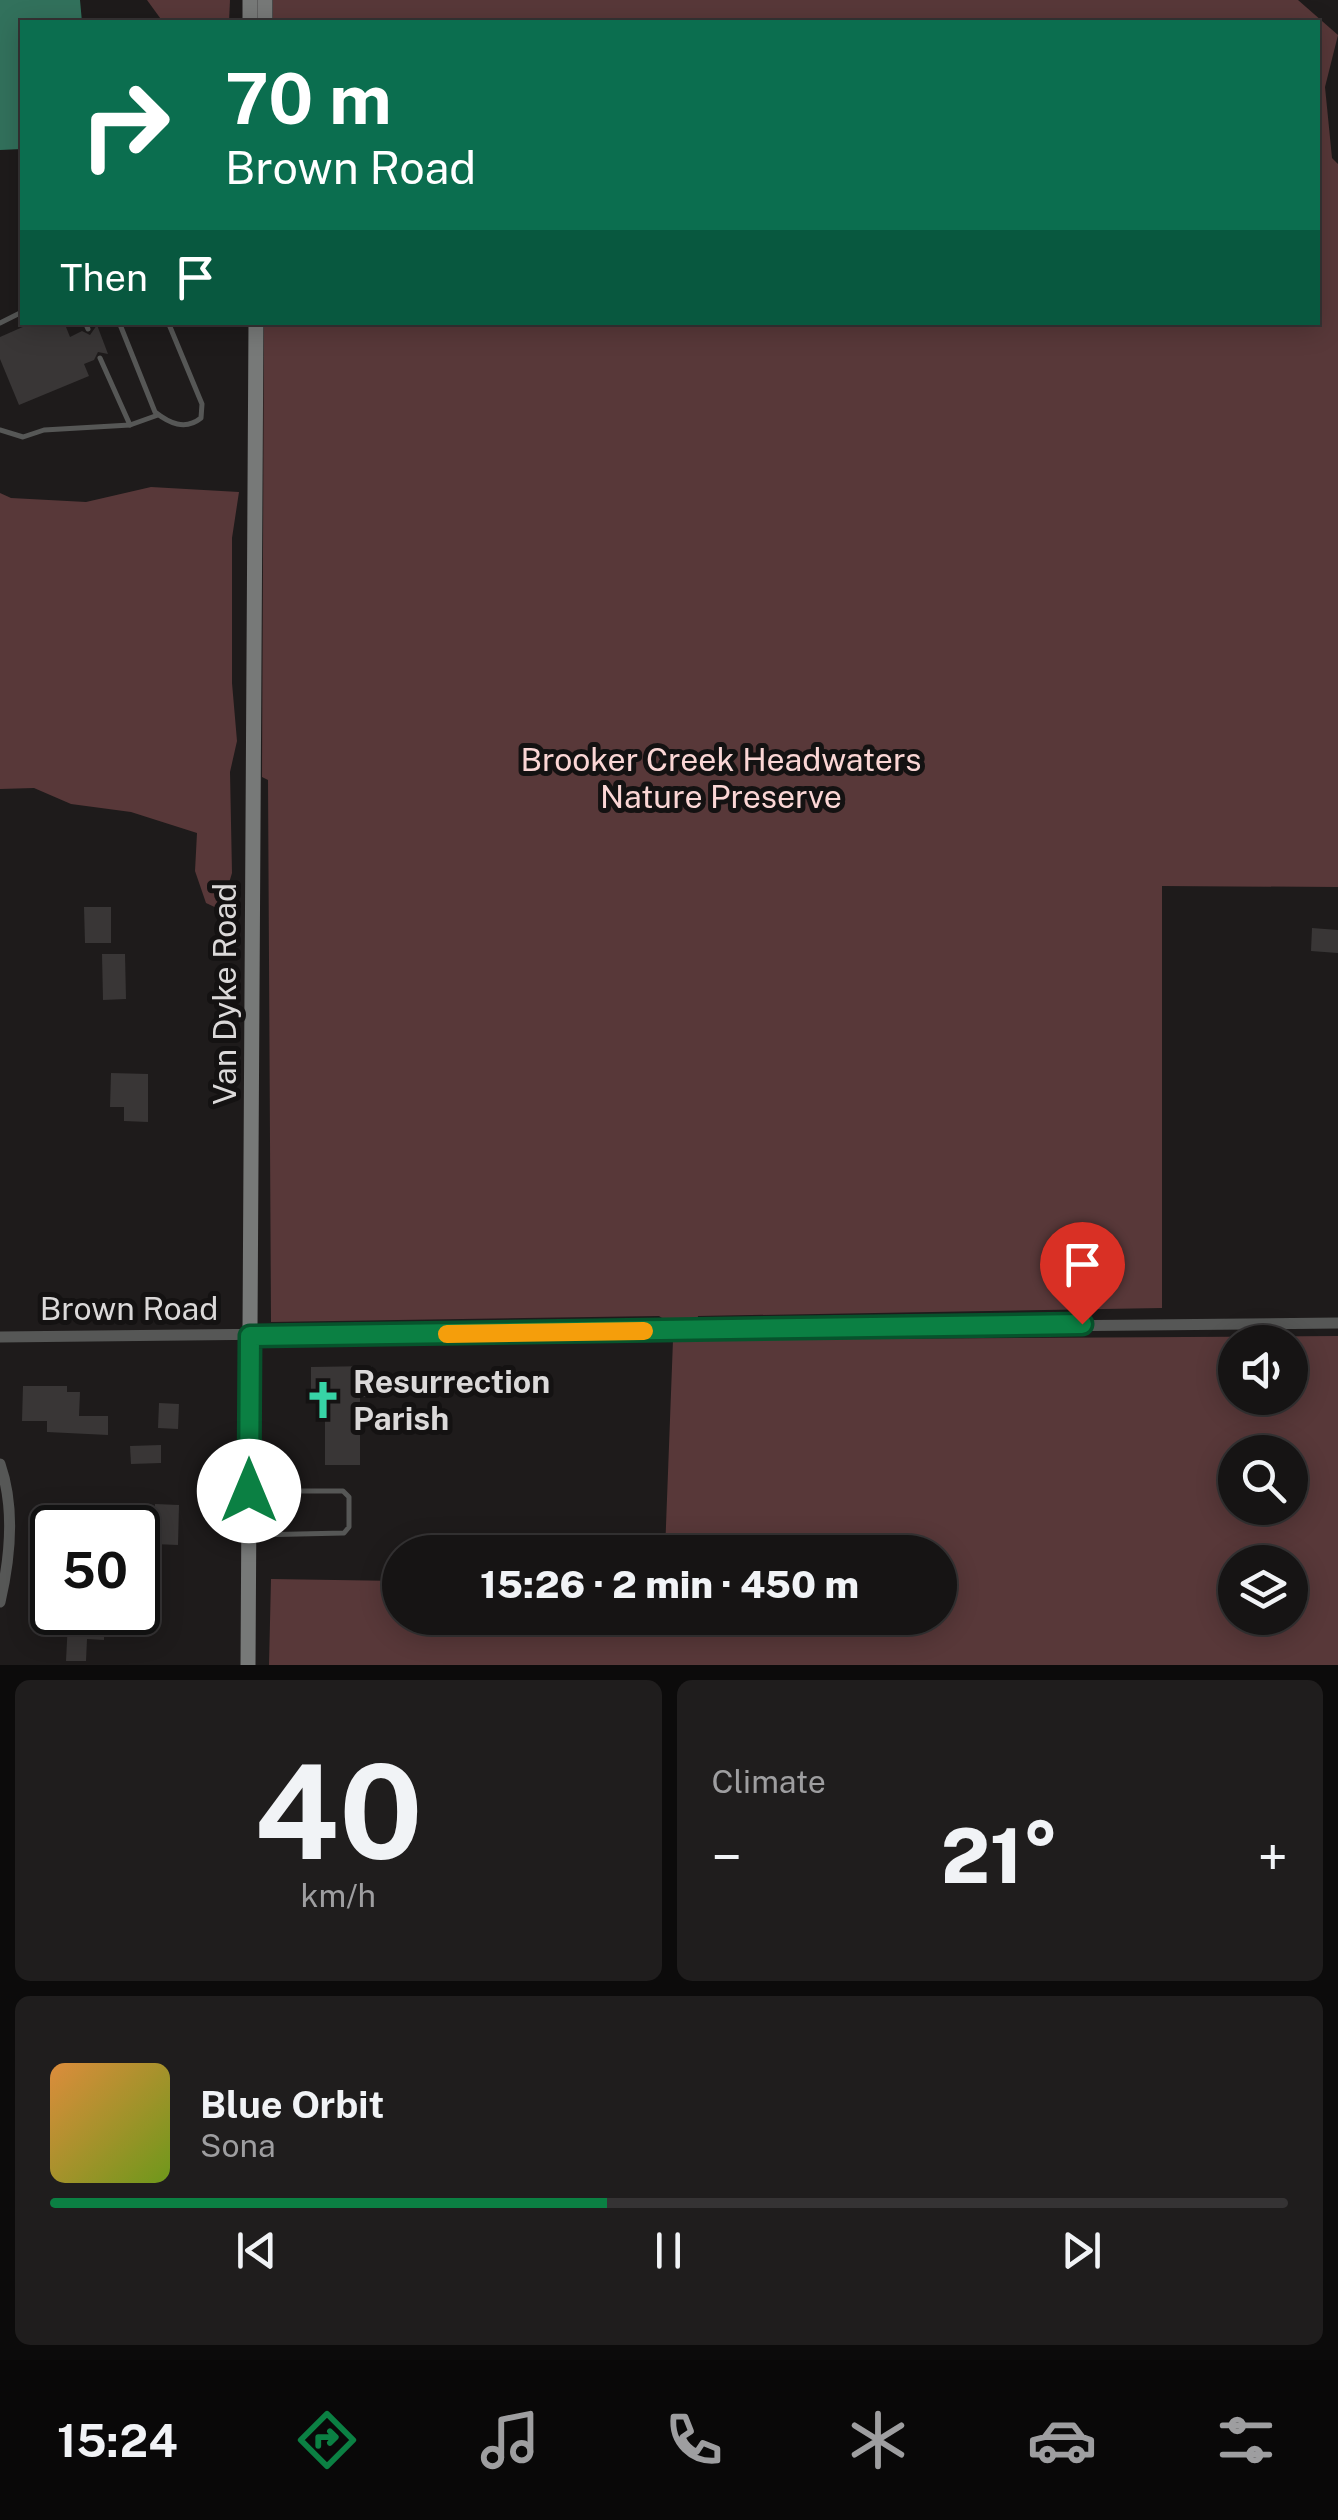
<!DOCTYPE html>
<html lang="en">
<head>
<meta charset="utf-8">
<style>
  :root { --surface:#161414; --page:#1f1d1d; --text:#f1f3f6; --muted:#9e9ea0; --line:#353334; --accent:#0b8043 }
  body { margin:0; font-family:"Public Sans",sans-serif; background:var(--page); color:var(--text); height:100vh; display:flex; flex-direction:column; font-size:38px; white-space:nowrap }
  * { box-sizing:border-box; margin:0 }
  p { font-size:32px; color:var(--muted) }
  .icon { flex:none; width:55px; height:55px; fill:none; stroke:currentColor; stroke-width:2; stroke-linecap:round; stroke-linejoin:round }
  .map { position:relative; height:1665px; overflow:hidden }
  .side { display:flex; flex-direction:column; gap:15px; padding:15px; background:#0c0b0b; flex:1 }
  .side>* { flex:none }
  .top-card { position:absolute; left:20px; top:20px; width:1300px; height:305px; border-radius:0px; box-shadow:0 5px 25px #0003,0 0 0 2px var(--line); background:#0b6e4f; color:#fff; overflow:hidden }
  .fabs { position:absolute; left:1218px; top:1325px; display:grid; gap:20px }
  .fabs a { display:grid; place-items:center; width:90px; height:90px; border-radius:50%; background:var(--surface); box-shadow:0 5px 25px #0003,0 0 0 2px var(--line); font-size:50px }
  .speed { position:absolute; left:30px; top:1505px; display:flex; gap:20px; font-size:50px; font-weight:700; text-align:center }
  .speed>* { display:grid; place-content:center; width:130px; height:130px; border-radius:50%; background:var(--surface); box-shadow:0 5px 25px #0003,0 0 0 2px var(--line); line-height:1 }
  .speed .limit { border:5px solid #111; border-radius:15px; background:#fff; color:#111 }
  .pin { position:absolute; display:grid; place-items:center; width:85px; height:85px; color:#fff; margin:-102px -42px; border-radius:50% 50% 50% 0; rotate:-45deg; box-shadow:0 0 10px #0007 }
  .pin .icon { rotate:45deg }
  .me { position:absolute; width:110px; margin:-55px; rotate:0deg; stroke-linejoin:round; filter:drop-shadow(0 0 8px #0008) }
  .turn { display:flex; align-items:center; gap:35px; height:210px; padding:0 40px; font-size:45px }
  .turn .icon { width:130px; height:130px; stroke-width:2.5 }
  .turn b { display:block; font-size:70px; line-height:85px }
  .then { display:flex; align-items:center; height:95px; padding:0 40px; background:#0003; gap:20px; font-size:38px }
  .big { font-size:75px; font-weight:800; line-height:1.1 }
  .side .card { flex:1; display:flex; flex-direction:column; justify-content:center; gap:15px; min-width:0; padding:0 35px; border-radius:15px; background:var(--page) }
  .side .dial { align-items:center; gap:0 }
  .dial b { font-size:130px; line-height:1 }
  .song { display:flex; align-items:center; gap:30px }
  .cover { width:120px; height:120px; border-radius:15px; background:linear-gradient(135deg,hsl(30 70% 55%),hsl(80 70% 35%)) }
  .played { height:10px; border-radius:5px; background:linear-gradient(90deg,var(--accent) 45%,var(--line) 45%) }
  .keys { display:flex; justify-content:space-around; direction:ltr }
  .heat { display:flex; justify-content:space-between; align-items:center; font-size:55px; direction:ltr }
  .side .tiles { flex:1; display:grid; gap:15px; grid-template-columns:1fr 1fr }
  .card:last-child { grid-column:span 2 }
  .trip { position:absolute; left:382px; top:1535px; width:575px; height:100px; border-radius:50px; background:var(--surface); box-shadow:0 5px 25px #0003,0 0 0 2px var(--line); font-weight:800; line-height:100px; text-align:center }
  .menu { display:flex; height:160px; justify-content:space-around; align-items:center; background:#090808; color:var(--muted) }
  .menu .icon { width:70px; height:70px }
  .menu .on { color:var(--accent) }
  .menu b { font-size:45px; color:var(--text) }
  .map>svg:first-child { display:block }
  .green { fill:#583839; fill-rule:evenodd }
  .water { fill:#32715c }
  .building { fill:#393636 }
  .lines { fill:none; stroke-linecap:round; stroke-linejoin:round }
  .service { stroke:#565756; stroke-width:5 }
  .minor { stroke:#565756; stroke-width:11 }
  .secondary { stroke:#777978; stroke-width:15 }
  .route-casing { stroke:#07532c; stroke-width:25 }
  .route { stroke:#0b8043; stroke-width:18 }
  .slow { stroke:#f59e0b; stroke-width:18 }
  .labels { text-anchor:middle; stroke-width:10; stroke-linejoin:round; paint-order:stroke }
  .park-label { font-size:32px; fill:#fbd6d5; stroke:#141212 }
  .street-label { font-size:32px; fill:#dbd9d9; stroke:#141212 }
  .poi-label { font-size:32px; font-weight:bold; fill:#dbd9d9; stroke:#141212; text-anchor:start }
</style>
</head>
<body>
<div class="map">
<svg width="1338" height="1665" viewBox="0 0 1338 1665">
  <rect width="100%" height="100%" fill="#1e1b1b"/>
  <g class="green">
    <polygon points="147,0 230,0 229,22 163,22"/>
    <polygon points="273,0 1298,0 1338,35 1325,87 1332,158 1338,164 1338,887 1162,886 1162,1308 698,1316 697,1323 670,1323 659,1316 271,1322 268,780 262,777 264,323 1318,322 1318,22 273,22"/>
    <polygon points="151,487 239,492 232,538 232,683 237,741 230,772 232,873 221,910 206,903 195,871 197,833 131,812 71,804 34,788 0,789 0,493 11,498 86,502"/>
    <path d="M1338,1336V1665H269L271,1579L400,1581V1618H940V1552H665L673,1340ZM1235,1342H1290V1398H1235ZM1235,1452H1290V1508H1235ZM1235,1562H1290V1618H1235Z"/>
  </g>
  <polygon class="water" points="0,0 80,0 82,22 22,22 22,149 0,150"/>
  <g class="building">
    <polygon points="34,322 64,322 70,337 82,331 90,335 97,325 108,354 98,352 94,360 84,364 89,376 19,405 0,359 0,337"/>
    <polygon points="84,907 111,907 111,943 85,943"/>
    <polygon points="1312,928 1338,930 1338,953 1311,951"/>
    <polygon points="102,954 125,954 126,999 103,1000"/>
    <polygon points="111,1073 148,1074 148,1122 124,1121 124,1107 110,1107"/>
    <polygon points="372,1366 372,1397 360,1397 360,1465 325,1465 325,1397 311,1397 311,1367"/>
    <polygon points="23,1386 67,1386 67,1392 80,1392 79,1416 108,1416 108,1435 47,1432 47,1421 22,1421"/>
    <polygon points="159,1403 179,1404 178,1429 158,1428"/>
    <polygon points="161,1445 161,1463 131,1464 130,1446"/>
    <polygon points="155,1504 179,1505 178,1545 154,1544"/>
    <polygon points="102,1612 119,1612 118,1625 104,1625 104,1640 87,1639 86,1661 66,1661 68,1621 102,1622"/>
  </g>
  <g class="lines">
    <g class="service">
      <polyline points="85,322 88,329"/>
      <path d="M119,322L155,412C169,423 185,431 201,418L202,404L168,322"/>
      <polyline points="0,323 22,312"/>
      <polyline points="100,358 130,425"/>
      <polyline points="0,430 23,437 44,430 130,425 158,415"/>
      <polyline points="252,1491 343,1491 349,1497 349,1527 344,1533 253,1535"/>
    </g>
    <g class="minor">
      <polyline points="0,1337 1338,1323"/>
      <path d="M0,1464C15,1507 10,1559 0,1602"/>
    </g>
    <g class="secondary">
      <polyline points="250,22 250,0"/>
      <polyline points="265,22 265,0"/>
      <polyline points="248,1665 256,322"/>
    </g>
  </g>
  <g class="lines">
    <g class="route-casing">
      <polyline id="route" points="249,1491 250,1336 1082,1324"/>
    </g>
    <use href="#route" class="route"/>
    <polyline class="slow" points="447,1334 644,1331"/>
  </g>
  <defs>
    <g id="church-bare" transform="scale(3)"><path d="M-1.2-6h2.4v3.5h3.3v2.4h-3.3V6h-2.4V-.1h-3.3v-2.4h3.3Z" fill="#37d4a6" stroke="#141212" stroke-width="2.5" paint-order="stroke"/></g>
  </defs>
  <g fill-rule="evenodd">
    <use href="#church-bare" x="323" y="1400"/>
  </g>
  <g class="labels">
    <g class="park-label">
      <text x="721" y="771">Brooker Creek Headwaters<tspan x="721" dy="37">Nature Preserve</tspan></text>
    </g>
    <g class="street-label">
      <text transform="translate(225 994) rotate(-90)" y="11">Van Dyke Road</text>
      <text x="129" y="1320">Brown Road</text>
    </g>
    <g class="poi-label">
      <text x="353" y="1393">Resurrection<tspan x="353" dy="37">Parish</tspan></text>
    </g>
  </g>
</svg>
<div class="fabs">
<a><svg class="icon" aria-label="sound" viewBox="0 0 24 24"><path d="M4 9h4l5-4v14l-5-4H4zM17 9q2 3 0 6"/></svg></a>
<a><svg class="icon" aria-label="search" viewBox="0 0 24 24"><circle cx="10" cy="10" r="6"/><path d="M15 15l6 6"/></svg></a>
<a><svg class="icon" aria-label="layers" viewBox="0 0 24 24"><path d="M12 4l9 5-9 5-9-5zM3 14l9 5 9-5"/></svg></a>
</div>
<div class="speed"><div class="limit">50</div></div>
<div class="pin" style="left:1082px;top:1324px;background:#d93025"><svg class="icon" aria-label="arrive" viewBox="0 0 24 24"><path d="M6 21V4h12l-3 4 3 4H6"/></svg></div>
<svg class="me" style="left:249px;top:1491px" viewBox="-20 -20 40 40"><circle r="19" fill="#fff"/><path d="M0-13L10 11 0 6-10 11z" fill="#0b8043"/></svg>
<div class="trip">15:26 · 2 min · 450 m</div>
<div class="top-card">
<div class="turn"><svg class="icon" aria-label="right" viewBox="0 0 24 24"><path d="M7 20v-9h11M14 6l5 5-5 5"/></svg><div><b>70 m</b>Brown Road</div></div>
<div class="then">Then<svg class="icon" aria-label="arrive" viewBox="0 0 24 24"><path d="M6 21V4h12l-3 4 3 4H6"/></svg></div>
</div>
</div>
<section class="side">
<div class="tiles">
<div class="card dial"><b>40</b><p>km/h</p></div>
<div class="card"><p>Climate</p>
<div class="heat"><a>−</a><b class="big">21°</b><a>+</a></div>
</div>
<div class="card">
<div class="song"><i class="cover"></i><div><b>Blue Orbit</b><p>Sona</p></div></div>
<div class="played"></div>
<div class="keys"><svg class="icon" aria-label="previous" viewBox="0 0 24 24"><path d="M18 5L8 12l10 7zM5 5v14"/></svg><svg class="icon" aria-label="pause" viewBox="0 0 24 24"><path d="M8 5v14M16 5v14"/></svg><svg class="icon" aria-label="next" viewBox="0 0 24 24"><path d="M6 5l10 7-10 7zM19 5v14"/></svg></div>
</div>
</div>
</section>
<nav class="menu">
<b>15:24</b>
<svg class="icon on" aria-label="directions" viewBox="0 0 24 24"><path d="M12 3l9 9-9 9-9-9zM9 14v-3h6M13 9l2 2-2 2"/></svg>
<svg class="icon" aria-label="music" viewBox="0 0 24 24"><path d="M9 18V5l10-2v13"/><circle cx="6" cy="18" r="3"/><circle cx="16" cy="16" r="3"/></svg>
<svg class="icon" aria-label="phone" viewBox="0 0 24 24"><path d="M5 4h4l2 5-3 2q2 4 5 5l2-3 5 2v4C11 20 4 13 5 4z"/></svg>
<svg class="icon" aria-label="climate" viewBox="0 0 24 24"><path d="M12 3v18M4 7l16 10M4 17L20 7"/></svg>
<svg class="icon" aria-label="car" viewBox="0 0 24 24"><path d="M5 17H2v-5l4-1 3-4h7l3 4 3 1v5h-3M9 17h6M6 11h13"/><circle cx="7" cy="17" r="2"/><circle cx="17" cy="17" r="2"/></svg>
<svg class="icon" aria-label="filters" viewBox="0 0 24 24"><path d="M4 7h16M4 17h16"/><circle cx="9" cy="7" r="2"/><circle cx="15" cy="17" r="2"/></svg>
</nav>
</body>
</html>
